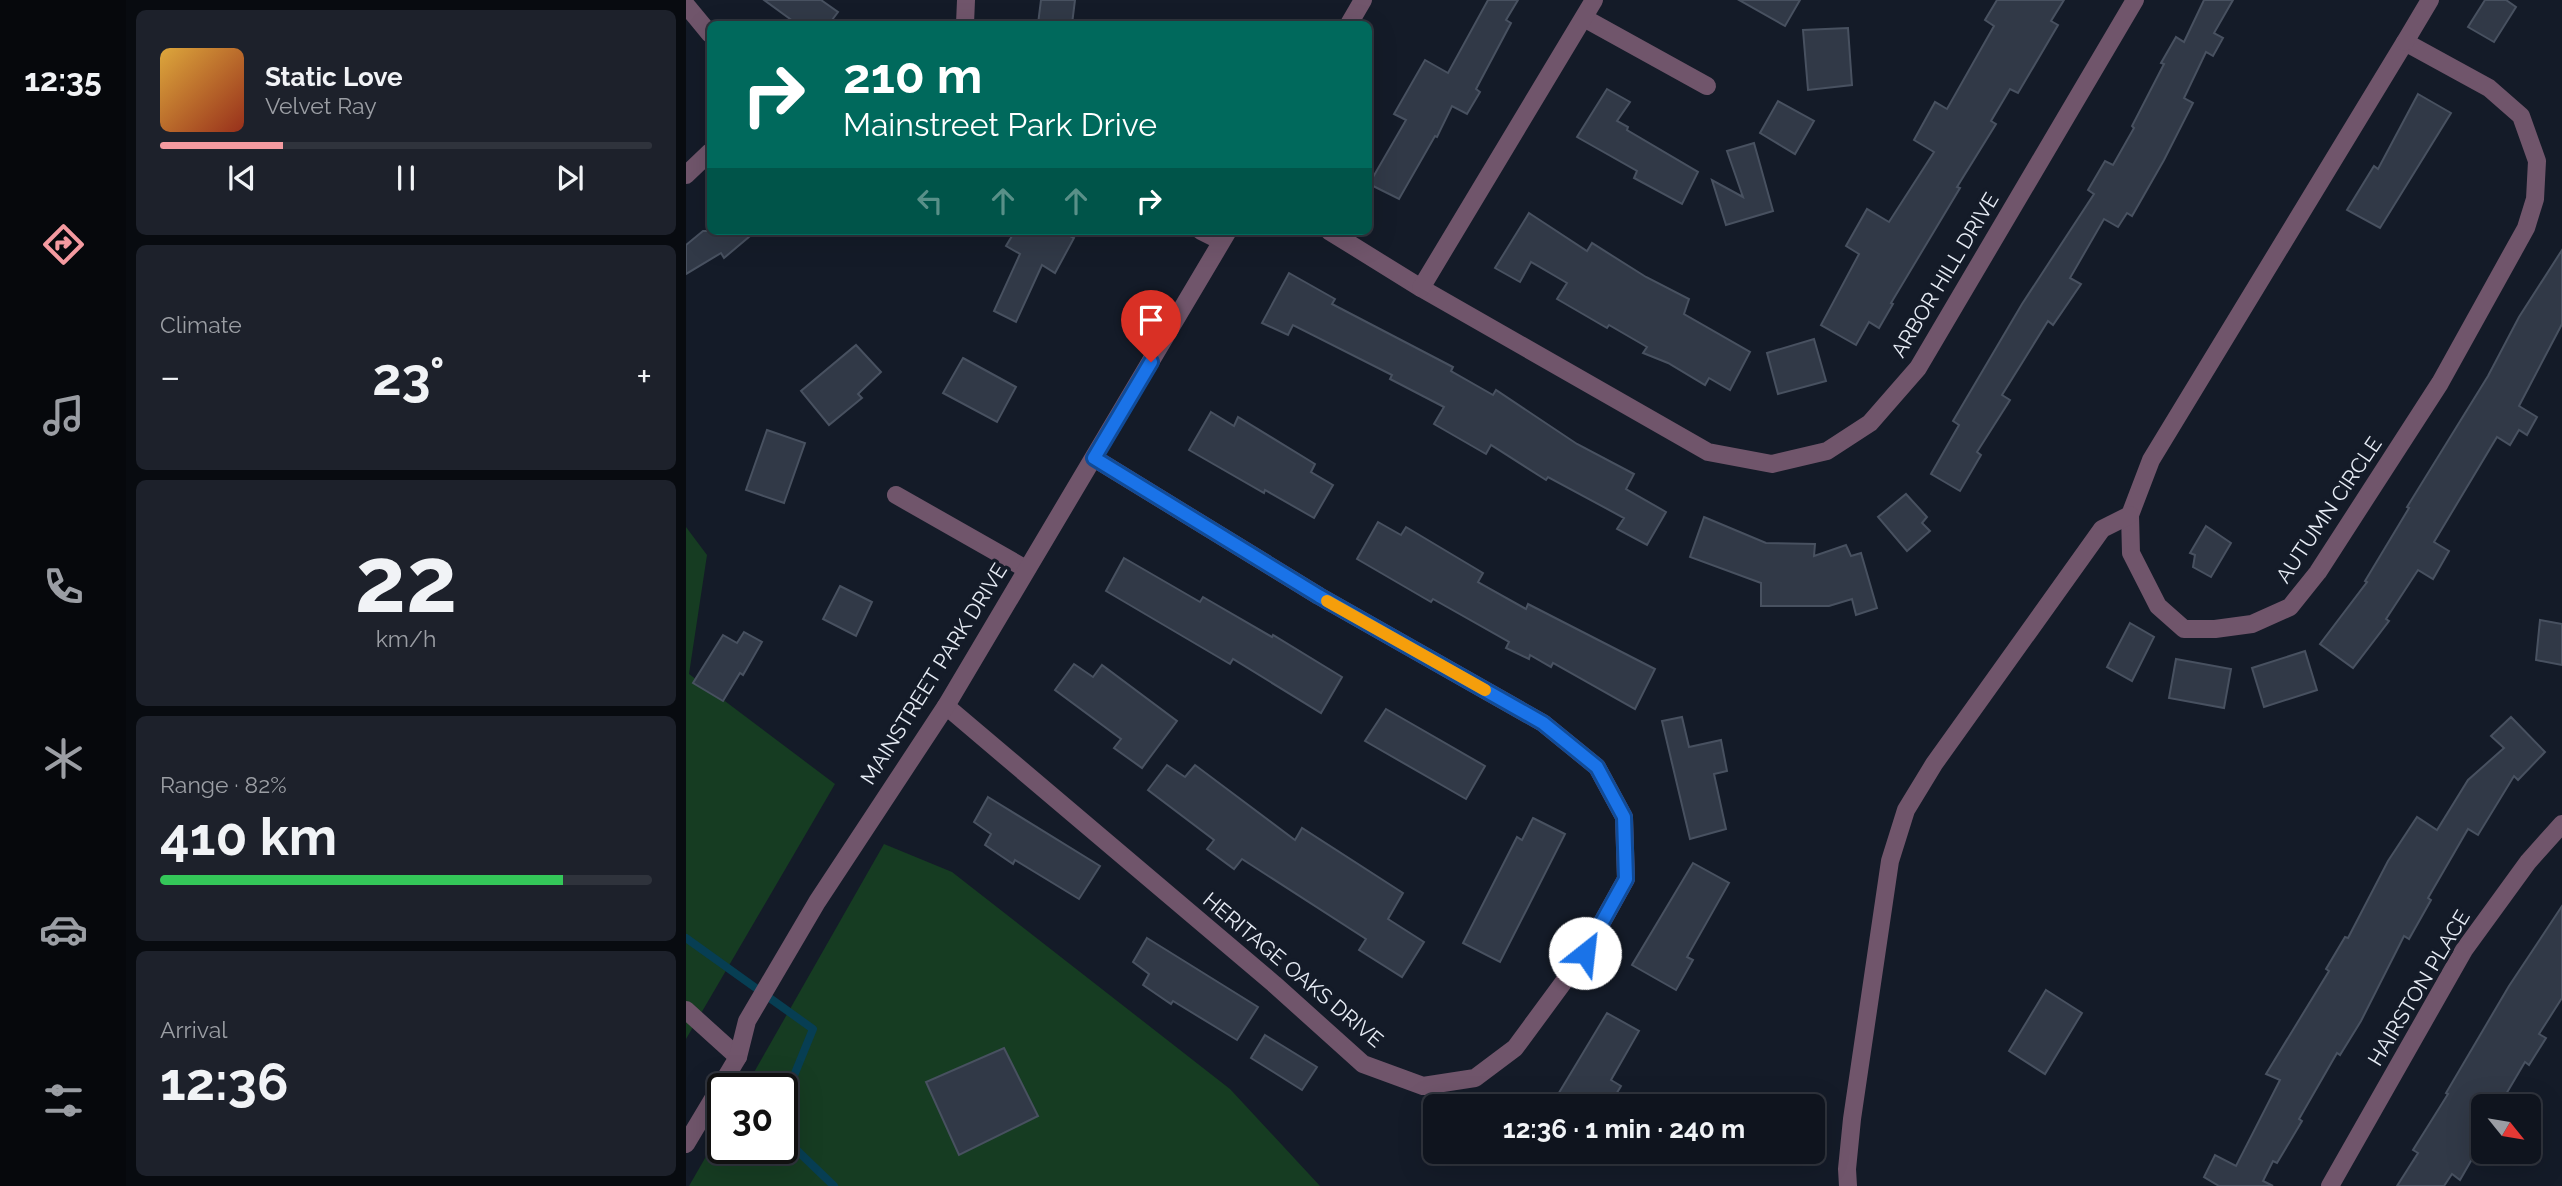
<!DOCTYPE html>
<html lang="en">
<head>
<meta charset="utf-8">
<style>
  :root { --surface:#0f141e; --page:#1d212b; --text:#f1f3f6; --muted:#9b9ea4; --line:#2f333c; --accent:#f49aa0 }
  body { margin:0; font-family:Raleway,sans-serif; background:var(--page); color:var(--text); height:100vh; display:flex; flex-direction:column; font-size:26px; white-space:nowrap }
  * { box-sizing:border-box; margin:0 }
  p { font-size:23px; color:var(--muted) }
  .icon { flex:none; width:38px; height:38px; fill:none; stroke:currentColor; stroke-width:2; stroke-linecap:round; stroke-linejoin:round }
  .map { position:relative; flex:1; overflow:hidden }
  .side { display:flex; flex-direction:column; gap:10px; padding:10px; background:#080b10; width:560px }
  .side>* { flex:none }
  .top-card { position:absolute; left:21px; top:21px; width:665px; height:214px; border-radius:10px; box-shadow:0 7px 28px #0002,0 0 0 2px var(--line); background:#00695c; color:#fff; overflow:hidden }
  .needle { width:46px; rotate:120deg }
  .fabs { position:absolute; left:1785px; top:1094px; display:grid; gap:14px }
  .fabs a { display:grid; place-items:center; width:70px; height:70px; border-radius:10px; background:var(--surface); box-shadow:0 7px 28px #0002,0 0 0 2px var(--line); font-size:35px }
  .speed { position:absolute; left:21px; top:1073px; display:flex; gap:14px; font-size:35px; font-weight:700; text-align:center }
  .speed>* { display:grid; place-content:center; width:91px; height:91px; border-radius:50%; background:var(--surface); box-shadow:0 7px 28px #0002,0 0 0 2px var(--line); line-height:1 }
  .speed .limit { border:4px solid #111; border-radius:10px; background:#fff; color:#111 }
  .pin { position:absolute; display:grid; place-items:center; width:60px; height:60px; color:#fff; margin:-72px -30px; border-radius:50% 50% 50% 0; rotate:-45deg; box-shadow:0 0 7px #0007 }
  .pin .icon { rotate:45deg }
  .me { position:absolute; width:77px; margin:-38px; rotate:29deg; stroke-linejoin:round; filter:drop-shadow(0 0 5px #0008) }
  .turn { display:flex; align-items:center; gap:24px; height:147px; padding:0 21px; font-size:32px }
  .turn .icon { width:91px; height:91px; stroke-width:2.5 }
  .turn b { display:block; font-size:49px; line-height:60px }
  .lanes { display:flex; align-items:center; height:66px; padding:0 21px; background:#0003; justify-content:center; gap:35px; direction:ltr }
  .lanes .off { opacity:.35 }
  .big { font-size:52px; font-weight:700; line-height:1.1 }
  .side .tile { flex:1; display:flex; flex-direction:column; justify-content:center; gap:10px; min-width:0; padding:0 24px; border-radius:10px; background:var(--page) }
  .side .dial { align-items:center; gap:0 }
  .dial b { font-size:91px; line-height:1 }
  .song { display:flex; align-items:center; gap:21px }
  .cover { width:84px; height:84px; border-radius:10px; background:linear-gradient(135deg,hsl(40 70% 55%),hsl(10 70% 35%)) }
  .played { height:7px; border-radius:4px; background:linear-gradient(90deg,var(--accent) 25%,var(--line) 25%) }
  .keys { display:flex; justify-content:space-around; direction:ltr }
  .heat { display:flex; justify-content:space-between; align-items:center; font-size:38px; direction:ltr }
  .charge { height:10px; border-radius:5px; background:linear-gradient(90deg,#34c759 82%,var(--line) 0) }
  .trip { position:absolute; left:737px; top:1094px; width:402px; height:70px; border-radius:10px; background:var(--surface); box-shadow:0 7px 28px #0002,0 0 0 2px var(--line); font-weight:700; line-height:70px; text-align:center }
  main { display:flex; flex:1; min-height:0 }
  .tabs { display:flex; flex-direction:column; width:126px; justify-content:space-around; align-items:center; background:#06080c; color:var(--muted) }
  .tabs .icon { width:49px; height:49px }
  .tabs .selected { color:var(--accent) }
  .tabs b { font-size:32px; color:var(--text) }
  .map>svg:first-child { display:block }
  .green { fill:#163c22 }
  .lines { fill:none; stroke-linecap:round; stroke-linejoin:round }
  .stream { stroke:#073e53; stroke-width:8 }
  .building { fill:#313947; stroke:#485160; stroke-width:2 }
  .minor { stroke:#70556b; stroke-width:18 }
  .route-casing { stroke:#114b97; stroke-width:18 }
  .route { stroke:#1a73e8; stroke-width:12 }
  .slow { stroke:#f59e0b; stroke-width:12 }
  .labels { text-anchor:middle; stroke-width:7; stroke-linejoin:round; paint-order:stroke }
  .street-label { font-size:21px; fill:#e7ecf5; stroke:#141b28 }
</style>
</head>
<body>
<main>
<nav class="tabs">
<b>12:35</b>
<svg class="icon selected" aria-label="directions" viewBox="0 0 24 24"><path d="M12 3l9 9-9 9-9-9zM9 14v-3h6M13 9l2 2-2 2"/></svg>
<svg class="icon" aria-label="music" viewBox="0 0 24 24"><path d="M9 18V5l10-2v13"/><circle cx="6" cy="18" r="3"/><circle cx="16" cy="16" r="3"/></svg>
<svg class="icon" aria-label="phone" viewBox="0 0 24 24"><path d="M5 4h4l2 5-3 2q2 4 5 5l2-3 5 2v4C11 20 4 13 5 4z"/></svg>
<svg class="icon" aria-label="climate" viewBox="0 0 24 24"><path d="M12 3v18M4 7l16 10M4 17L20 7"/></svg>
<svg class="icon" aria-label="car" viewBox="0 0 24 24"><path d="M5 17H2v-5l4-1 3-4h7l3 4 3 1v5h-3M9 17h6M6 11h13"/><circle cx="7" cy="17" r="2"/><circle cx="17" cy="17" r="2"/></svg>
<svg class="icon" aria-label="filters" viewBox="0 0 24 24"><path d="M4 7h16M4 17h16"/><circle cx="9" cy="7" r="2"/><circle cx="15" cy="17" r="2"/></svg>
</nav>
<section class="side">
<div class="tile">
<div class="song"><i class="cover"></i><div><b>Static Love</b><p>Velvet Ray</p></div></div>
<div class="played"></div>
<div class="keys"><svg class="icon" aria-label="previous" viewBox="0 0 24 24"><path d="M18 5L8 12l10 7zM5 5v14"/></svg><svg class="icon" aria-label="pause" viewBox="0 0 24 24"><path d="M8 5v14M16 5v14"/></svg><svg class="icon" aria-label="next" viewBox="0 0 24 24"><path d="M6 5l10 7-10 7zM19 5v14"/></svg></div>
</div>
<div class="tile"><p>Climate</p>
<div class="heat"><a>−</a><b class="big">23°</b><a>+</a></div>
</div>
<div class="tile dial"><b>22</b><p>km/h</p></div>
<div class="tile"><p>Range · 82%</p><b class="big">410 km</b><div class="charge"></div></div>
<div class="tile"><p>Arrival</p><b class="big">12:36</b></div>
</section>
<div class="map">
<svg width="1876" height="1186" viewBox="0 0 1876 1186">
  <rect width="100%" height="100%" fill="#141b28"/>
  <g class="green">
    <polygon points="0,527 21,555 3,674 149,784 0,1039"/>
    <polygon points="198,844 266,872 544,1089 634,1186 3,1186 37,1127 37,1148 96,1148 96,1088 59,1088"/>
  </g>
  <g class="lines">
    <g class="stream">
      <polyline points="0,938 127,1029 96,1105"/>
      <polyline points="96,1136 148,1186"/>
    </g>
  </g>
  <g class="building">
    <polygon points="78,0 135,0 152,12 143,24 111,24"/>
    <polygon points="355,0 389,0 386,24 352,24"/>
    <polygon points="802,0 832,0 820,20 825,23 790,89 794,92 781,114 766,106 751,137 749,136 713,199 683,184 720,120 708,114 739,60 762,73"/>
    <polygon points="1053,0 1114,0 1099,26"/>
    <polygon points="1311,0 1378,0 1365,21 1372,25 1332,93 1324,89 1305,121 1310,124 1271,187 1274,188 1205,303 1207,304 1193,328 1183,322 1170,345 1135,325 1173,254 1160,246 1181,209 1203,222 1248,152 1228,140 1249,102 1261,109 1308,26 1299,20"/>
    <polygon points="1518,0 1547,0 1528,33 1537,38 1527,56 1520,52 1498,98 1507,103 1478,160 1446,216 1441,213 1432,227 1418,219 1384,278 1395,284 1367,325 1362,321 1316,395 1324,400 1291,452 1295,455 1274,491 1245,474 1273,425 1267,421 1336,304 1408,194 1402,190 1419,161 1427,165 1448,128 1446,126 1478,64 1475,63 1490,37 1498,42"/>
    <polygon points="1799,0 1820,0 1830,7 1808,42 1782,27"/>
    <polygon points="1162,28 1166,85 1122,90 1117,30"/>
    <polygon points="921,89 944,102 931,121 942,127 941,130 1012,172 996,204 948,178 951,171 891,137"/>
    <polygon points="1732,94 1765,113 1694,228 1661,210 1688,166 1692,169"/>
    <polygon points="1092,101 1128,121 1109,154 1074,133"/>
    <polygon points="1068,143 1087,211 1040,225 1026,180 1057,197 1041,151"/>
    <polygon points="843,213 901,251 906,243 960,277 1003,299 998,314 1064,352 1044,390 1023,378 1019,385 982,363 957,353 961,347 923,325 921,328 871,299 881,283 845,262 834,282 809,268"/>
    <polygon points="17,231 70,231 38,258 35,253 0,274 0,245"/>
    <polygon points="329,231 375,231 388,238 369,273 356,265 330,322 308,311 334,254 320,246"/>
    <polygon points="1876,250 1876,324 1833,406 1851,417 1841,435 1833,430 1824,445 1811,437 1748,542 1763,551 1747,579 1732,570 1700,619 1703,621 1667,668 1634,644 1681,582 1679,581 1723,508 1721,507 1802,376 1833,317"/>
    <polygon points="603,273 649,299 646,304 767,367 765,371 807,395 810,390 891,444 948,474 940,489 980,512 961,545 931,529 938,518 862,477 860,480 805,445 800,454 748,424 758,407 704,379 706,375 607,325 602,335 576,323"/>
    <polygon points="1128,339 1140,381 1092,394 1081,353"/>
    <polygon points="170,345 195,372 172,394 176,398 143,425 115,391"/>
    <polygon points="277,358 330,387 311,422 257,393"/>
    <polygon points="525,412 548,426 552,417 629,464 625,472 647,485 628,518 579,490 578,493 503,450"/>
    <polygon points="81,430 119,443 98,503 60,490"/>
    <polygon points="1220,494 1241,517 1236,523 1244,531 1221,551 1192,517"/>
    <polygon points="1018,517 1080,543 1129,544 1128,556 1160,545 1165,556 1175,553 1191,608 1170,615 1166,599 1143,606 1075,606 1075,583 1004,557"/>
    <polygon points="692,522 715,535 720,527 797,573 792,582 840,609 842,604 969,669 949,709 867,663 865,667 844,655 843,659 820,648 823,642 747,599 745,602 671,559"/>
    <polygon points="1520,526 1545,543 1525,577 1507,567 1509,555 1504,553"/>
    <polygon points="438,558 514,602 517,597 586,637 587,635 656,677 635,713 547,659 544,664 420,591"/>
    <polygon points="154,586 186,602 170,636 137,619"/>
    <polygon points="1854,620 1876,624 1876,665 1850,660"/>
    <polygon points="1444,623 1468,637 1446,681 1421,667"/>
    <polygon points="58,632 76,642 57,675 54,673 37,701 7,683 37,635 51,643"/>
    <polygon points="1619,651 1631,690 1578,707 1566,668"/>
    <polygon points="1490,659 1545,669 1538,708 1483,698"/>
    <polygon points="388,664 407,677 416,665 491,721 456,768 428,748 435,739 369,690"/>
    <polygon points="700,709 799,766 780,799 679,741"/>
    <polygon points="996,717 1003,747 1035,740 1041,771 1028,774 1040,829 1004,839 976,721"/>
    <polygon points="1825,717 1859,752 1832,780 1828,776 1792,835 1782,829 1742,898 1745,900 1723,939 1718,936 1675,1021 1654,1055 1651,1053 1613,1119 1616,1121 1591,1163 1587,1161 1577,1181 1587,1186 1533,1186 1518,1177 1529,1155 1550,1166 1594,1080 1580,1074 1643,971 1640,969 1659,937 1662,938 1702,861 1731,817 1751,830 1782,780 1818,748 1805,736"/>
    <polygon points="481,765 499,777 509,765 609,840 616,828 717,893 702,919 738,942 716,977 673,950 680,939 556,859 548,869 521,849 528,840 462,790"/>
    <polygon points="302,797 414,866 393,899 329,860 327,864 299,845 305,834 288,822"/>
    <polygon points="847,818 879,834 814,962 777,943 831,837 836,840"/>
    <polygon points="1007,863 1043,883 1001,957 1007,960 990,990 946,965"/>
    <polygon points="1876,906 1876,998 1853,1034 1860,1038 1843,1065 1839,1062 1813,1106 1797,1106 1797,1140 1774,1180 1766,1174 1758,1186 1711,1186 1732,1153 1727,1150 1762,1094 1760,1093 1823,986"/>
    <polygon points="461,938 572,1007 551,1040 487,1001 485,1004 457,985 463,974 447,962"/>
    <polygon points="1360,990 1396,1013 1359,1074 1323,1051"/>
    <polygon points="921,1013 953,1031 925,1080 935,1086 923,1106 865,1106"/>
    <polygon points="579,1035 631,1067 616,1090 565,1058"/>
    <polygon points="318,1048 352,1116 273,1155 240,1082"/>
  </g>
  <g class="lines">
    <g class="minor">
      <polyline points="0,5 24,34"/>
      <polyline points="898,18 1021,86"/>
      <polyline points="279,24 280,0"/>
      <polyline points="663,24 677,0"/>
      <polygon points="1719,42 1803,88 1835,116 1851,161 1849,199 1840,228 1754,383 1632,572 1604,607 1566,624 1529,629 1498,629 1472,606 1445,553 1444,515 1465,460"/>
      <polyline points="1719,42 1744,0"/>
      <polyline points="0,175 24,152"/>
      <polyline points="515,231 535,241"/>
      <polyline points="643,231 735,288 1022,452 1086,464 1141,451 1184,423 1232,368 1449,0"/>
      <polyline points="735,288 908,0"/>
      <polyline points="210,495 340,569"/>
      <polyline points="260,706 588,984 677,1064 737,1086 789,1078 829,1048 899,953 940,879 938,817 911,767 857,723 633,596 408,458"/>
      <polyline points="0,1010 52,1057"/>
      <polyline points="0,1144 52,1057 61,1021 131,902 260,706 542,231"/>
      <polyline points="1162,1186 1161,1169 1166,1119 1204,861 1220,810 1248,764 1416,529 1444,515"/>
      <polyline points="1644,1186 1778,950 1842,862 1876,824"/>
    </g>
  </g>
  <g class="lines">
    <g class="route-casing">
      <polyline id="route" points="465,362 408,458 633,596 857,723 911,767 938,817 940,879 899,953"/>
    </g>
    <use href="#route" class="route"/>
    <polyline class="slow" points="641,601 799,690"/>
  </g>
  <g class="labels">
    <g class="street-label">
      <text transform="translate(1259 275) rotate(-59)" y="7">ARBOR HILL DRIVE</text>
      <text transform="translate(1643 510) rotate(-56)" y="7">AUTUMN CIRCLE</text>
      <text transform="translate(248 674) rotate(-58)" y="7">MAINSTREET PARK DRIVE</text>
      <text transform="translate(607 970) rotate(40)" y="7">HERITAGE OAKS DRIVE</text>
      <text transform="translate(1733 988) rotate(-59)" y="7">HAIRSTON PLACE</text>
    </g>
  </g>
</svg>
<div class="fabs">
<a><svg class="needle" viewBox="-14 -14 28 28"><path d="M0-13l5 13h-10z" fill="#e53935"/><path d="M0 13l5-13h-10z" fill="#9b9ea4"/></svg></a>
</div>
<div class="speed"><div class="limit">30</div></div>
<div class="pin" style="left:465px;top:362px;background:#d93025"><svg class="icon" aria-label="arrive" viewBox="0 0 24 24"><path d="M6 21V4h12l-3 4 3 4H6"/></svg></div>
<svg class="me" style="left:899px;top:953px" viewBox="-20 -20 40 40"><circle r="19" fill="#fff"/><path d="M0-13L10 11 0 6-10 11z" fill="#1a73e8"/></svg>
<div class="trip">12:36 · 1 min · 240 m</div>
<div class="top-card">
<div class="turn"><svg class="icon" aria-label="right" viewBox="0 0 24 24"><path d="M7 20v-9h11M14 6l5 5-5 5"/></svg><div><b>210 m</b>Mainstreet Park Drive</div></div>
<div class="lanes"><svg class="icon off" aria-label="left" viewBox="0 0 24 24"><path d="M17 20v-9H6M10 6l-5 5 5 5"/></svg><svg class="icon off" aria-label="ahead" viewBox="0 0 24 24"><path d="M12 20V5M6 11l6-6 6 6"/></svg><svg class="icon off" aria-label="ahead" viewBox="0 0 24 24"><path d="M12 20V5M6 11l6-6 6 6"/></svg><svg class="icon" aria-label="right" viewBox="0 0 24 24"><path d="M7 20v-9h11M14 6l5 5-5 5"/></svg></div>
</div>
</div>
</main>
</body>
</html>
